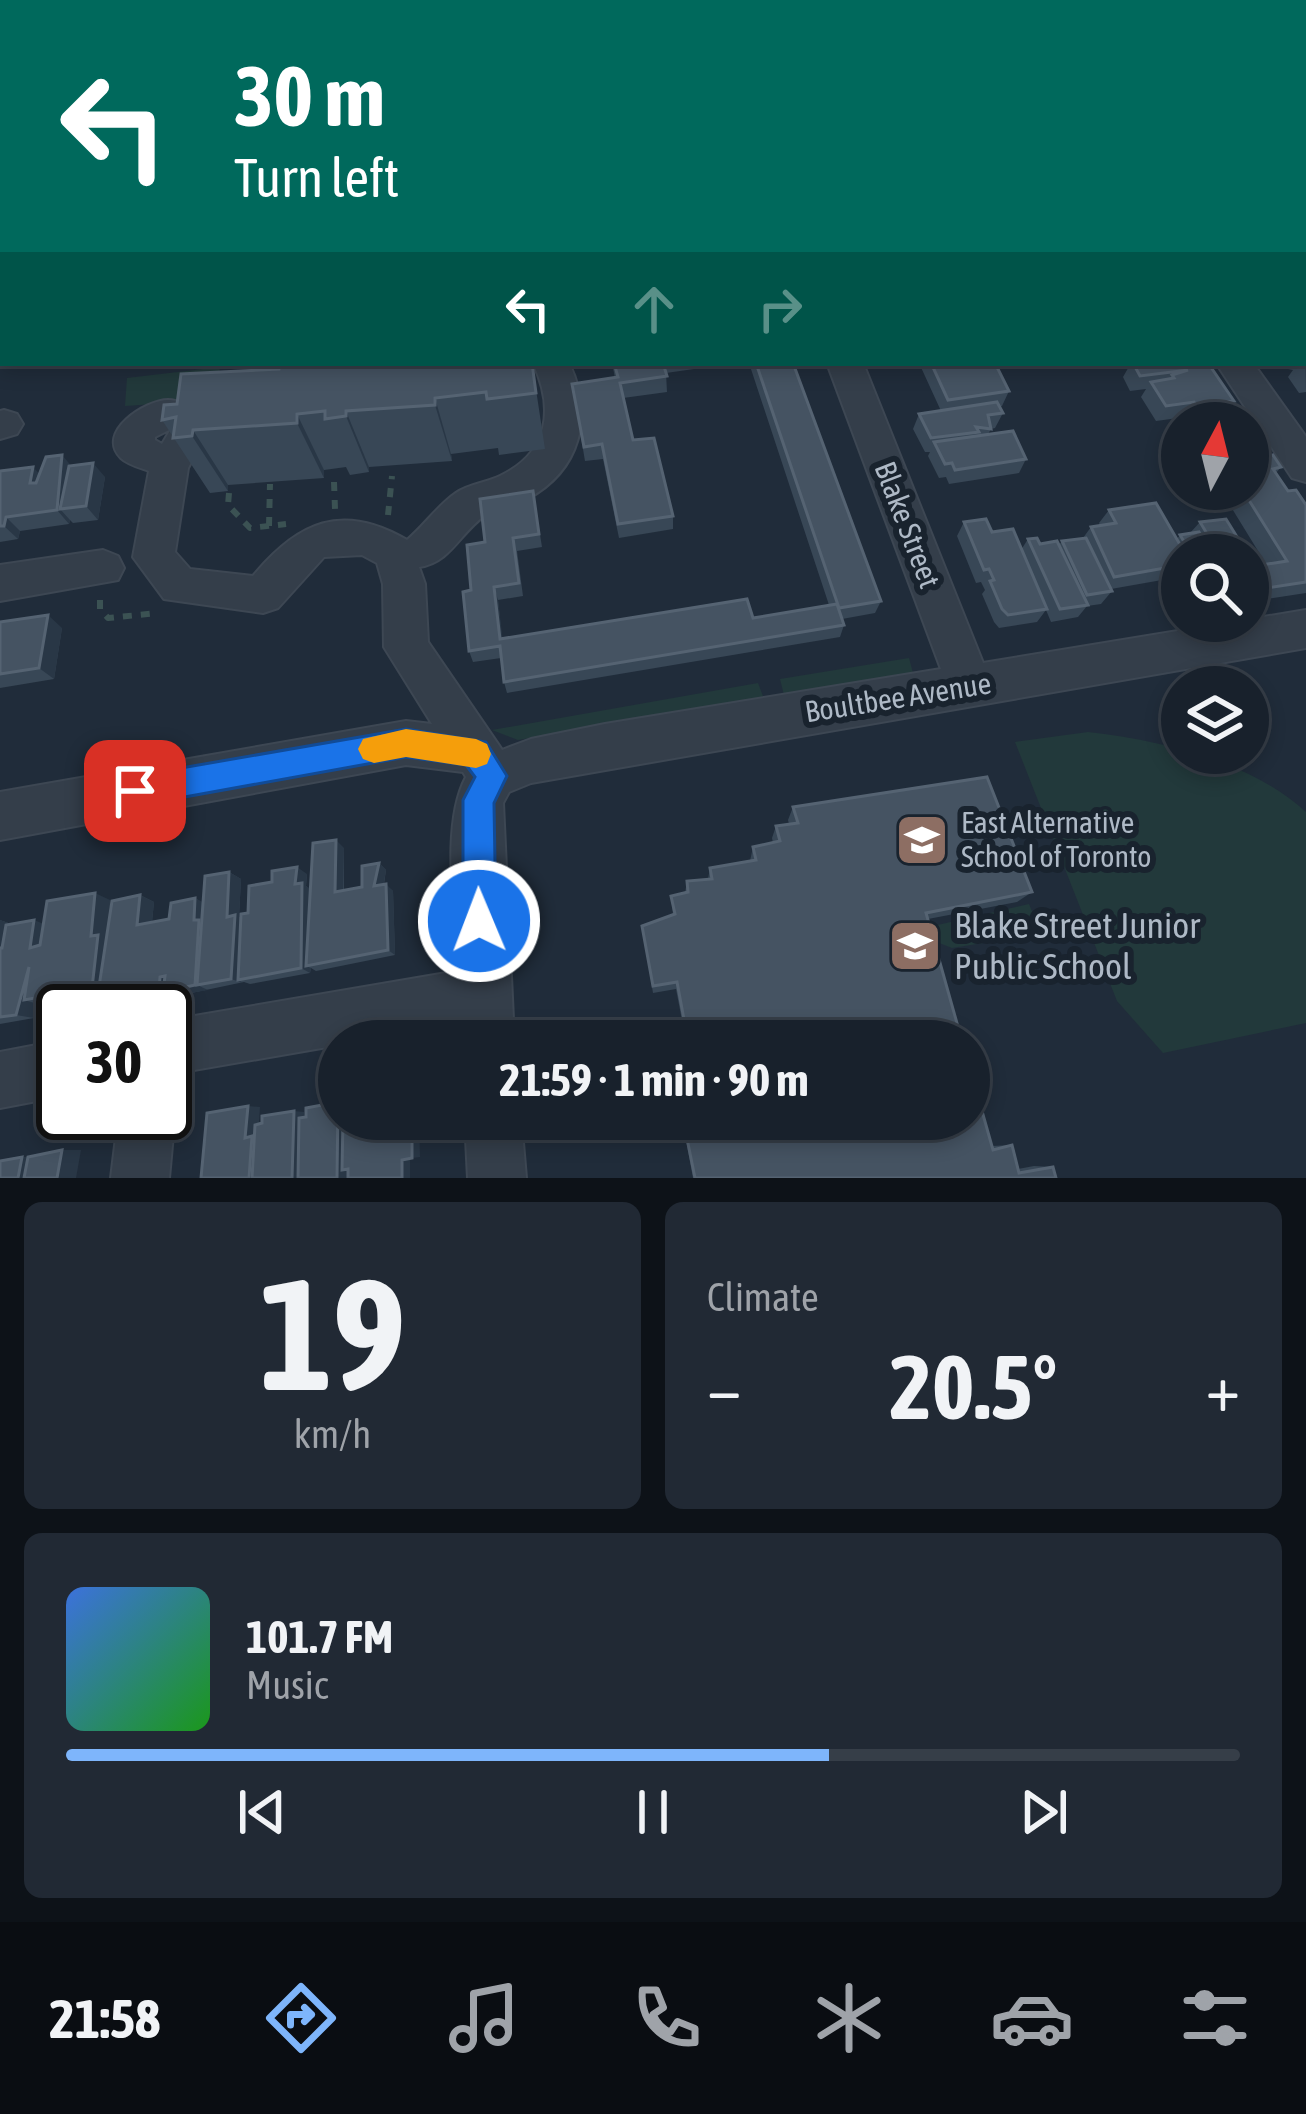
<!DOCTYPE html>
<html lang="en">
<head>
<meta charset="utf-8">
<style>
  :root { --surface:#18212c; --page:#212934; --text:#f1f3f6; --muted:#9fa3a9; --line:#363e48; --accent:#7eb5fb }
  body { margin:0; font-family:"Asap Condensed",sans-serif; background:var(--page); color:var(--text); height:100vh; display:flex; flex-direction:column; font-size:45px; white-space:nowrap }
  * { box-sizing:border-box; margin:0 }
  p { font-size:39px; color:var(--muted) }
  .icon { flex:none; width:66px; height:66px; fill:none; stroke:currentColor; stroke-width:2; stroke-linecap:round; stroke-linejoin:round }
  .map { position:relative; height:1178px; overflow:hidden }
  .side { display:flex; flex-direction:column; gap:24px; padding:24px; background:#0d1218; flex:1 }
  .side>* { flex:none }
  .guide { position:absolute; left:0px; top:0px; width:1308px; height:366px; box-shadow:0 6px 18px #0003,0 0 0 3px var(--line); background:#00695c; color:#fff; overflow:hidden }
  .needle { width:78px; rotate:7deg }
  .fabs { position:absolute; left:1161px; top:402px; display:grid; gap:24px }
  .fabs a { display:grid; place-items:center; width:108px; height:108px; border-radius:50%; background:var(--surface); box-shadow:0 6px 18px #0003,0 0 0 3px var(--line); font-size:60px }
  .speed { position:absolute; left:36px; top:984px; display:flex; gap:24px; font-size:60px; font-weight:700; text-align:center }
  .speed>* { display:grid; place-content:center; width:156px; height:156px; border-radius:50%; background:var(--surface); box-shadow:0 6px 18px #0003,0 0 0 3px var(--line); line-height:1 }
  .speed .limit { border:6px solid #111; border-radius:18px; background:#fff; color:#111 }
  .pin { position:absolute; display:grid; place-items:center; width:102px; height:102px; color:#fff; margin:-51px; border-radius:24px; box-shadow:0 6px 18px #0006 }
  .me { position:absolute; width:132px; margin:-66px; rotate:359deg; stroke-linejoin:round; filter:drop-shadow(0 0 9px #0008) }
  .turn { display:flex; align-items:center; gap:42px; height:252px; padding:0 36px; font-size:54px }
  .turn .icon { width:156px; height:156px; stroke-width:2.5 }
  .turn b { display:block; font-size:84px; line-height:102px }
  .lanes { display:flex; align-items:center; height:114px; padding:0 36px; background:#0003; justify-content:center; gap:60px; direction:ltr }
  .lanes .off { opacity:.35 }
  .big { font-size:90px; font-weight:700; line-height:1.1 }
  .side .tile { flex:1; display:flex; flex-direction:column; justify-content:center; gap:18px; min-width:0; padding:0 42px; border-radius:18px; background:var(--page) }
  .side .dial { align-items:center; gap:0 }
  .dial b { font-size:156px; line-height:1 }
  .song { display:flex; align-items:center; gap:36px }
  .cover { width:144px; height:144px; border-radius:18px; background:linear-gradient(135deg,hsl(220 70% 55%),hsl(120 70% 35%)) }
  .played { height:12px; border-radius:6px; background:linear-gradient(90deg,var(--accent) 65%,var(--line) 65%) }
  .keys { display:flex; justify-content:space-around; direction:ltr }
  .heat { display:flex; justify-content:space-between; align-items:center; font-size:66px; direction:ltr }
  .side .tiles { flex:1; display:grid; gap:24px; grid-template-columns:1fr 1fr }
  .tile:last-child { grid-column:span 2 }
  .trip { position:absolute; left:318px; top:1020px; width:672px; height:120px; border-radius:60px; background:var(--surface); box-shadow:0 6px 18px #0003,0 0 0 3px var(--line); font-weight:700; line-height:120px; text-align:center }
  .menu { display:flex; height:192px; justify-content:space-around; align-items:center; background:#0a0d12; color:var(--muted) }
  .menu .icon { width:84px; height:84px }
  .menu .active { color:var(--accent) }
  .menu b { font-size:54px; color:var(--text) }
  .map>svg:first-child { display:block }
  .green { fill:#22393b }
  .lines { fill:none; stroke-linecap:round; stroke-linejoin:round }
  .minor-casing { stroke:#3d4753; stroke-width:4 }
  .path-far1 { stroke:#3b5253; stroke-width:4.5; stroke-dasharray:6 6; stroke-linecap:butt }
  .path { stroke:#3b5253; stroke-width:6; stroke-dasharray:9 9; stroke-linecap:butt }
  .minor { fill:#343e4a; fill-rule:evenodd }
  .wall { fill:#384756 }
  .shaded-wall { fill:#293746 }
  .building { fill:#455362; stroke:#556372; stroke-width:3 }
  .route { fill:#1a73e8; stroke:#114b97; stroke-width:3 }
  .slow { fill:#f59e0b }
  .labels { text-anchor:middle; stroke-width:12; stroke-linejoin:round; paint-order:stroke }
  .street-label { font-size:30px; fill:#aeb9c6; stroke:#19232e }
  .poi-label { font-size:30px; fill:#aeb9c6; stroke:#19232e; text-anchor:start }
  .near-poi-label { font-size:36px; fill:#aeb9c6; stroke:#19232e; text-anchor:start }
</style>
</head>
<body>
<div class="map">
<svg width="1306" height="1178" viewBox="0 0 1306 1178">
  <rect width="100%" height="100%" fill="#202c3a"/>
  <g class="green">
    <polygon points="220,367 215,400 125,406 127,378"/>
    <polygon points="909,658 913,673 784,695 780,679"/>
    <polygon points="758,683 764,699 518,740 492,730"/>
    <path d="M1088,732C1160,740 1250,761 1306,812V1023L1163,1053L1117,1001L1015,742Z"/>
    <polygon points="1029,904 1037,924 1034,935 952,948 934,941 929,927"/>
  </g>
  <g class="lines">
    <g class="minor-casing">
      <g id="minor">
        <polygon points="248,0 302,0 246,3"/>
        <polygon points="646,0 672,0 673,3 647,3"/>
        <polygon points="688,0 714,0 716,3 690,3"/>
        <polygon points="970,0 996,0 998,3 972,3"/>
        <polygon points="3,20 3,36 0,37 0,21"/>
        <polygon points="1306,45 1306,62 1305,62 1305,45"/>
        <rect x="0" y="90" width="3" height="18"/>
        <rect x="1305" y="196" width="1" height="21"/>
        <polygon points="0,262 3,262 0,285"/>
        <path d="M533,363H569C594,415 581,470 527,499C513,506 497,507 484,516C460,533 450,563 419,567L425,584L428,642L502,750L531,739L605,724L941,669L827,363H863L983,663L1306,610V648L531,783L509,792L503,803L514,1041H460L459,1024L339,1041V1045L165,1075V1021L458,971C456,916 440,826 466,777L463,772L406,765L0,840V792L406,721L432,724L384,647L383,584L377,563L362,555L324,557L278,608L263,613L164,599L133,557L149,471C141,468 127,464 121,458C95,432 146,400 168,400C177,400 188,405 197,408L209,428L188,468L175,552L190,569L253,576C298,522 342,502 407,540C424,526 437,506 456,493C469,484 486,483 500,476C550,452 554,408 533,363ZM171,429L162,444L155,440V437Z"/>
        <polygon points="1216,363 1253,363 1306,437 1306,482 1292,478"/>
        <polygon points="4,410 17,414 23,424 17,434 0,439 0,411"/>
        <polygon points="103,550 118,556 124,568 118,580 0,601 0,565"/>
        <polygon points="63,1040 63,1096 0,1108 0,1052"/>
        <polygon points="165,1092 175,1113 169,1178 111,1178 119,1113 165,1113"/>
        <polygon points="465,1119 521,1119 526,1178 468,1178"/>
      </g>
    </g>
    <polyline class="path-far1" points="406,3 426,0"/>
    <g class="path">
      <polyline points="334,482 335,509"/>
      <polyline points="229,493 228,505 250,528 286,524"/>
      <polyline points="388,515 392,476"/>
      <polyline points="269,526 270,484"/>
      <polyline points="100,600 100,609 108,618 158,613"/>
    </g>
    <use href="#minor" class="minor"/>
  </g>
  <g class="wall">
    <polygon points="0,0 40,0 39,3 3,3 3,9 0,10"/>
    <polygon points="41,0 68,0 66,3 43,3"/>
    <rect x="413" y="0" width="219" height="3"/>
    <polygon points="1031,0 1092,0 1093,3 1033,3"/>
    <polygon points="3,39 3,78 0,78 0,41"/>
    <rect x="0" y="108" width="3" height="46"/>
    <polygon points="3,194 3,245 0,246 0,195"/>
    <polygon points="3,295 3,337 0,337 0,296"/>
    <polygon points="1305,297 1306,392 1299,393 1288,377 1293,370 1278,367 1276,363 1305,363"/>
    <polygon points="532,363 545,449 499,455 498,448 451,454 452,461 369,467 369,472 350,475 346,467 324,470 324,478 228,485 228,491 210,493 162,420"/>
    <polygon points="612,363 708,363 708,367 666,373 667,392 623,398 633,440 673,516 673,529 619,538 603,459 585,461 572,384 615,378"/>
    <polygon points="749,363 793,363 881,601 875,613 842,619 844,625 840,637 507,693 504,682 501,658 473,662 469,651 471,590 485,542 533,491 542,547 517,551 523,596 498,600 502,639 753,618 829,605"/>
    <polygon points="919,363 995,363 1009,391 1002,406 1000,407 1003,413 995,428 991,429 988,434 1026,459 1019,473 949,484 946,477 939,478 928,456 930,452 925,452 913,429 919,414 941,411"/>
    <polygon points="1131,363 1208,363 1234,401 1226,412 1241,420 1239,423 1182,423 1182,451 1178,452 1167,432 1178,418 1156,421 1141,397 1146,389 1130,391 1123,377"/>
    <polygon points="1248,443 1255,453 1250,459 1273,455 1281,467 1276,473 1288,491 1296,490 1306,505 1306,593 1248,602 1248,555 1182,555 1182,573 1179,577 1111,589 1112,591 1101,604 1087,606 1078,617 1051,622 1046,610 1037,622 999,628 994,622 982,594 985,590 981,582 976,583 957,536 964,522 986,519 992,532 1013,529 1021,550 1028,539 1037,538 1040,544 1057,541 1059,545 1062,541 1083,538 1091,527 1100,525 1099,523 1109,510 1156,503 1177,539 1180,535 1190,533 1200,522 1226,519 1255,566 1266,564 1220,489 1248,489"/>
    <polygon points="71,466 105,477 98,520 73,523 70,520 69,524 20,531 18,539 0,542 0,471 40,474"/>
    <polygon points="0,622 62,628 54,679 0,688"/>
    <polygon points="793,807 1032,892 1017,902 928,919 962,1041 686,1041 676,989 653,993 642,926 673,915 671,896 685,893 687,881 708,879 710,868 750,861 753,847 773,843 772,838 776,826 789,824 788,820"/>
    <polygon points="344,848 344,891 362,887 379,863 386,870 384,884 393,891 395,955 316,971 311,968 310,973 250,984 244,982 177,996 173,995 113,1004 97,1000 98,995 38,1004 34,1018 0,1024 0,920 11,924 44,924 110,900 107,935 140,895 154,902 152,922 169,919 195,898 203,903 229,872 241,879 239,917 241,918 248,913 272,882 307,874 306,886 310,889"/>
    <polygon points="682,1119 969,1119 992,1146 1012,1145 1018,1169 1034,1166 1053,1167 1056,1178 693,1178"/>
  </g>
  <g class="shaded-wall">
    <polygon points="435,398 451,454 452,461 435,405"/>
    <polygon points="346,411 369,467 369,472 346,416"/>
    <polygon points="297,414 324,470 324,478 297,423"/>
    <polygon points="193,430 228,485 228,491 192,436"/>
    <polygon points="62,455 74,469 60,509 70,520 69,524 57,510"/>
    <polygon points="93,463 105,477 98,520 86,506"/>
    <polygon points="33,467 46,481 30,483"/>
    <polygon points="6,517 20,531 18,539 4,526"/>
    <polygon points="494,587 498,600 504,651 500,639"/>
    <polygon points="48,615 62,628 54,679 39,668"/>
    <polygon points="336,840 344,848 343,899 335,892"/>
    <polygon points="379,863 386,870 382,893 374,886"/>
    <polygon points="297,867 307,874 306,886 312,890 306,966 311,968 310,973 301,968 295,884"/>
    <polygon points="229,872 241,879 239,917 247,921 238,980 243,983 231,979 227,917"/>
    <polygon points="386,884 393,891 395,955 388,950"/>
    <polygon points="95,893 110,900 107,938 108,993 92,988 91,936"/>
    <polygon points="140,895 154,902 151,931 137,925"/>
    <polygon points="195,898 208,905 197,985 208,990 173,996 159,991 160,977 174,981 194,920"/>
    <polygon points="0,920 11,924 0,952"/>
    <polygon points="34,920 51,927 47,953 30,948"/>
    <polygon points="29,967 24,1000 38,1004 34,1018 16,1015"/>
    <polygon points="338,1102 339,1119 347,1119 347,1178 337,1178"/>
    <polygon points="248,1106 260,1107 258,1136 262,1178 249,1178 245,1138"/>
    <polygon points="294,1111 304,1112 303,1178 292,1178"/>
    <polygon points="412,1119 419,1119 420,1157 412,1158"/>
    <polygon points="62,1150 81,1150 76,1178 57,1178"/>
    <polygon points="22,1157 42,1157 38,1178 18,1178"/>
    <polygon points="410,1159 410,1178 402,1178 402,1160"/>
  </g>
  <g class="building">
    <polygon points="413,0 581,0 548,3 413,3"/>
    <polygon points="761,0 808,0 810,3 762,3"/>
    <polygon points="920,0 955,0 957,3 922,3"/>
    <polygon points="1048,0 1092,0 1093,2 1050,3"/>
    <polygon points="1137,0 1142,0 1144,3 1110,3"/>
    <polygon points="1157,0 1173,0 1175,3 1160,3"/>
    <polygon points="1180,0 1208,0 1211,3 1182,3"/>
    <polygon points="1214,0 1243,0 1246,3 1217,3"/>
    <polygon points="1255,0 1306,0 1306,15 1305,3 1258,3"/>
    <polygon points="1,39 3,39 3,60 0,61"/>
    <polygon points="0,108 3,108 3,132 0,137"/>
    <polygon points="3,194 3,228 0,228 0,195"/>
    <polygon points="3,295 3,320 0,320 0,296"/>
    <polygon points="1305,297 1306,297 1305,351"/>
    <polygon points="280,363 532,363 536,393 487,399 486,392 435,398 435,405 346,411 346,416 325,419 325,411 297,414 297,423 193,430 192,436 173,438 176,417 162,420 164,405 177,404 181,374 279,369"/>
    <polygon points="614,363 663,363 667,376 620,383 633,440 654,438 673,516 618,524 602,444 584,447 572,384 618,377"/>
    <polygon points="756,363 793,363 881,601 839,608"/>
    <polygon points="931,363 995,363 1009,391 948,400"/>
    <polygon points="1133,363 1208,363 1234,401 1197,406 1194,402 1166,406 1151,382 1174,378 1172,375 1188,370 1140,376"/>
    <polygon points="997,402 1003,413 988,415 991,429 976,427 979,432 931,438 919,414"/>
    <polygon points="1235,411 1241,420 1235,421 1236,423 1182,423 1182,425 1178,418"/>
    <polygon points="1013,431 1026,459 955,470 952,463 945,464 934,442"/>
    <polygon points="62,455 57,510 6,517 4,526 0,526 0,471 33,467 30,483 36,483 46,457"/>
    <polygon points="1273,455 1281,467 1273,469 1288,491 1296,490 1306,505 1306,582 1248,591 1248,555 1192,555 1180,535 1199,532 1208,548 1215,547 1200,522 1226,519 1255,566 1287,561 1242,489 1248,489 1248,459"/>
    <polygon points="93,463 86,506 60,509 69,466"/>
    <polygon points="533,491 539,534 513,538 519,583 494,587 500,639 747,599 753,618 837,604 844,625 504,682 500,646 469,651 463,592 471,590 467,545 485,542 480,499"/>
    <polygon points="1156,503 1186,555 1182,555 1182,565 1114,577 1091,527 1116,523 1109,510"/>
    <polygon points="986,519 992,532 1013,529 1047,609 1008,615 1002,609 990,581 994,580 989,569 984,570 964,522"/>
    <polygon points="1037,538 1040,544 1057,541 1088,605 1060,609 1028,539"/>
    <polygon points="1086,538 1112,591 1087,595 1062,541"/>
    <polygon points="48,615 39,668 0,674 0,622"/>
    <polygon points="987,777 1032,892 926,913 962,1041 688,1041 677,982 653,986 642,926 675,914 671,896 688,892 687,881 712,879 710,868 756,860 753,847 780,841 776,826 798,823 793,807"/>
    <polygon points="336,840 335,892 362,887 362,866 379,863 374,886 386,884 388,950 306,966 313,843"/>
    <polygon points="297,867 295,884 302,883 301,968 238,980 241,914 248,913 249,886 272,882 272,871"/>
    <polygon points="229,872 227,917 235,915 231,979 197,985 205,876"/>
    <polygon points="95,893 91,936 98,935 92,988 24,1000 29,967 16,1015 0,1017 0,948 2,948 6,925 34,920 30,948 40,945 47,901"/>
    <polygon points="140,895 137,925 169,919 171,903 195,898 194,920 199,920 195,985 163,992 165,976 160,977 159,991 97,1000 112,901"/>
    <polygon points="969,1065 993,1150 1012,1145 1019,1173 1053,1167 1056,1178 695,1178 683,1119 969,1119"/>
    <polygon points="338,1102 337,1178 298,1178 299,1118 306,1117 306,1108"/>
    <polygon points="248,1106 245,1138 252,1136 249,1178 201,1178 207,1113"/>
    <polygon points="294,1111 292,1178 252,1178 255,1125 262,1123 262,1116"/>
    <polygon points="343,1119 412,1119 412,1158 402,1160 402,1178 348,1178 348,1169 342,1170"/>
    <polygon points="62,1150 57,1178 24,1178 28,1157"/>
    <polygon points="22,1157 18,1178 0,1178 0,1161"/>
  </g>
  <polygon class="route" points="406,729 486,742 507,776 494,803 496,921 491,933 479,938 467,933 463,921 463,800 475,777 466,765 406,757 135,806 124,802 120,791 124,781 135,776"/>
  <polygon class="slow" points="406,729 476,739 487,744 491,754 487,764 476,768 406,757 374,763 363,759 358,749 363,739"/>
  <defs>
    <g id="school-square" transform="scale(2.7)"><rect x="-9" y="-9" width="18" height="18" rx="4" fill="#8d6e63" stroke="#19232e"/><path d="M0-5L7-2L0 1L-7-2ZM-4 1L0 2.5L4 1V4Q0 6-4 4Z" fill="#fff"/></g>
  </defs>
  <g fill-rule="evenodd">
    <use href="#school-square" x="922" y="840"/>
    <use href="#school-square" x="915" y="946"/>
  </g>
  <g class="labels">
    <g class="street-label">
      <text transform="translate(907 525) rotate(69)" y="10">Blake Street</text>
      <text transform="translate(898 698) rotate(-9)" y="10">Boultbee Avenue</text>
    </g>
    <g class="poi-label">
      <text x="961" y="833">East Alternative<tspan x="961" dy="34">School of Toronto</tspan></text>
    </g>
    <g class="near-poi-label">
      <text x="954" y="938">Blake Street Junior<tspan x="954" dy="41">Public School</tspan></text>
    </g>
  </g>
</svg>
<div class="fabs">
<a><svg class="needle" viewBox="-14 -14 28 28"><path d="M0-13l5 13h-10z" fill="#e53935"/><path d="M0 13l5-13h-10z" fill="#9fa3a9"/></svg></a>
<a><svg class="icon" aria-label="search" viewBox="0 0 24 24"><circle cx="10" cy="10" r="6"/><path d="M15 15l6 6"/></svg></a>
<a><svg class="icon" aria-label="layers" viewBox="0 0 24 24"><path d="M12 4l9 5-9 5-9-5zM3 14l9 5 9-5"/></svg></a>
</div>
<div class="speed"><div class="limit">30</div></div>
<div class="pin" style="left:135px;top:791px;background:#d93025"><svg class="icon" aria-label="arrive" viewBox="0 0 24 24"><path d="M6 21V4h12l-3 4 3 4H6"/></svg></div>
<svg class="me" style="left:479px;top:921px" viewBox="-20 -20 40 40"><circle r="17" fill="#1a73e8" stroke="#fff" stroke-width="3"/><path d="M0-11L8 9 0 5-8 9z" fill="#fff"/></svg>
<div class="trip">21:59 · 1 min · 90 m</div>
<div class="guide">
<div class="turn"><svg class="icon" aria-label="left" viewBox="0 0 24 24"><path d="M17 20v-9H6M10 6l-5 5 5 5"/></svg><div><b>30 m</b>Turn left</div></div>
<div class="lanes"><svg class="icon" aria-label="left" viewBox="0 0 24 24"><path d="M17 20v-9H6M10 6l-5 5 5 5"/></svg><svg class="icon off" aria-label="ahead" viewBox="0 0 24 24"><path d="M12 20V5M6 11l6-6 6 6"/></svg><svg class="icon off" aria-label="right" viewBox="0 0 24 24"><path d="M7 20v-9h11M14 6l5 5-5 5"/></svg></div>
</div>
</div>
<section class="side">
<div class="tiles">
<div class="tile dial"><b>19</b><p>km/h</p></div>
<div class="tile"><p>Climate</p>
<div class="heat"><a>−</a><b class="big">20.5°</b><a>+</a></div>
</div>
<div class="tile">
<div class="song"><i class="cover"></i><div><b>101.7 FM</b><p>Music</p></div></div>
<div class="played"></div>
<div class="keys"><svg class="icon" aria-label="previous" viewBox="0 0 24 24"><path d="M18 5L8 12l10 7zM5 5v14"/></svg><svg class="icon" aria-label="pause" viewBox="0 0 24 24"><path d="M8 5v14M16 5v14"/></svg><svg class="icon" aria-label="next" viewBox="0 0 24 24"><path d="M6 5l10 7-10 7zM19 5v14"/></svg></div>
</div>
</div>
</section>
<nav class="menu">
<b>21:58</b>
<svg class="icon active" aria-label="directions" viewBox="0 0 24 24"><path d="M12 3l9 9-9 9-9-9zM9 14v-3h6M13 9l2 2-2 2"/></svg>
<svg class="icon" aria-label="music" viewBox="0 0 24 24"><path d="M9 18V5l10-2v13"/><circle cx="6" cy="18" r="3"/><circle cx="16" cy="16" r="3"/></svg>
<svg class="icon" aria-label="phone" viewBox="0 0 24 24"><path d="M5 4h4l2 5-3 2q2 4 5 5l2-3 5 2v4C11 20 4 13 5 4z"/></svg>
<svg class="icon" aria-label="climate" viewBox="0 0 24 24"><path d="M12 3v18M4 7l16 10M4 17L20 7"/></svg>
<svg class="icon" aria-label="car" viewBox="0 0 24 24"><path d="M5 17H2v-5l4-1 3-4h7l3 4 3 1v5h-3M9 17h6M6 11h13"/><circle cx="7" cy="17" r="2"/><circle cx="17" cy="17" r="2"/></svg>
<svg class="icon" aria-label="filters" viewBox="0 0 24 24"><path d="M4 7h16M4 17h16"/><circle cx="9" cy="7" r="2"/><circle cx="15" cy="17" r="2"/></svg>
</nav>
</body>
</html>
